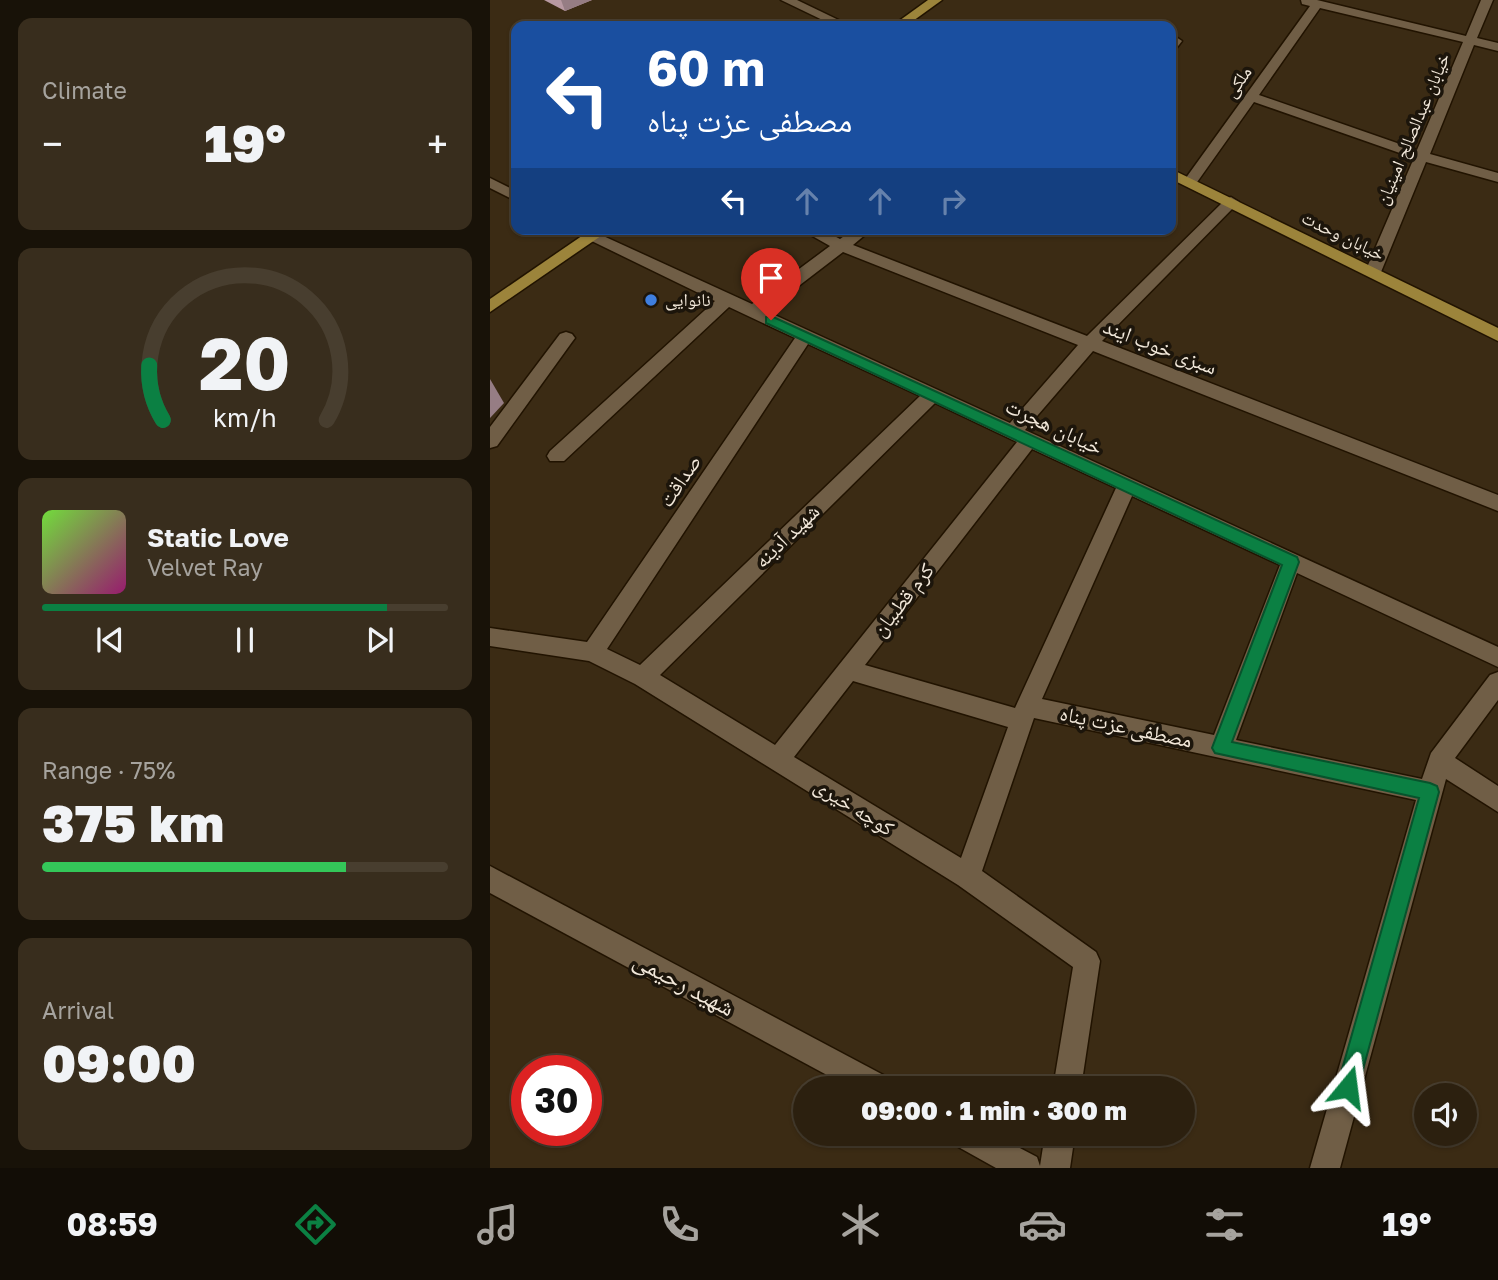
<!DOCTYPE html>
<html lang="en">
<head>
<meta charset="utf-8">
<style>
  :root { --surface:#2c200f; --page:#382d1d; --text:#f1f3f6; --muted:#a6a39e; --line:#483e2f; --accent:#0b8043 }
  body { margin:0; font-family:"Golos Text","Noto Naskh Arabic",sans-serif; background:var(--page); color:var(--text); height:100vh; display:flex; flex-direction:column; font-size:26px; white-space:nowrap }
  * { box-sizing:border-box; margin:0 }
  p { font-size:23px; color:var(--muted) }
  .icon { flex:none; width:38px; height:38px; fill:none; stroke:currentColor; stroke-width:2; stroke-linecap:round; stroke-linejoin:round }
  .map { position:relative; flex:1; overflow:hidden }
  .sheet { display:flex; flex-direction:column; gap:18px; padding:18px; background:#181208; width:490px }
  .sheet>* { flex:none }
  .guide { position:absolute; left:21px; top:21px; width:665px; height:214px; border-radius:14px; box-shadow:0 2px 5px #0004,0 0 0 2px var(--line); background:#1a4fa0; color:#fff; overflow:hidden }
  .tools { position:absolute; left:924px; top:1083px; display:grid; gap:14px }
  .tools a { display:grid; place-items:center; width:63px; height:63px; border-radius:50%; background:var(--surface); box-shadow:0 2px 5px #0004,0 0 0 2px var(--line); font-size:35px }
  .speed { position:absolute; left:21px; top:1055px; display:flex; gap:14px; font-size:35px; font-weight:700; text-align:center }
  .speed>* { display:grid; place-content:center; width:91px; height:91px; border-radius:50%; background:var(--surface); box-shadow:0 2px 5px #0004,0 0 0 2px var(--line); line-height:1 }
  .speed .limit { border:10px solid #d22; background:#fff; color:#111 }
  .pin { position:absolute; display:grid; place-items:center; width:60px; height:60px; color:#fff; margin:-72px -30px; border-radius:50% 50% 50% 0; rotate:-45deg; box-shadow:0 0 7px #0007 }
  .pin .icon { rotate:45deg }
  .me { position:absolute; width:77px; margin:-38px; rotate:16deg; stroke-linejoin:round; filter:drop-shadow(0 0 5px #0008) }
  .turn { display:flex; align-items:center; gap:24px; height:147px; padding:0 21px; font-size:32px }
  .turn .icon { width:91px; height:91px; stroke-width:2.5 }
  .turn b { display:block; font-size:49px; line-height:60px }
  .lanes { display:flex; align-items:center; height:66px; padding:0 21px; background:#0003; justify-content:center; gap:35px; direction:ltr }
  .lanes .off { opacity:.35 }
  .big { font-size:52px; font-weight:800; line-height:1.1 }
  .sheet .tile { flex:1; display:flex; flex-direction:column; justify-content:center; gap:10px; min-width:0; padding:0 24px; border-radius:14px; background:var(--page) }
  .sheet .dial { align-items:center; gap:0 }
  .dial svg { height:182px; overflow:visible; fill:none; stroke:var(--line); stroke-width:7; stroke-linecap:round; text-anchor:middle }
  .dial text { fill:var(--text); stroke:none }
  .song { display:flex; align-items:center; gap:21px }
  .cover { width:84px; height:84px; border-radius:10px; background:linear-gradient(135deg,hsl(100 70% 55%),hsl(320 70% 35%)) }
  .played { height:7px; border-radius:4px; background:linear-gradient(90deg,var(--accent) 85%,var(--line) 85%) }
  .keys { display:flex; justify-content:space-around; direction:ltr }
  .heat { display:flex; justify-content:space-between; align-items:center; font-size:38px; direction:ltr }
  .charge { height:10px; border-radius:5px; background:linear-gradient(90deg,#34c759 75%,var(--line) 0) }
  .trip { position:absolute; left:303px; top:1076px; width:402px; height:70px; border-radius:35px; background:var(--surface); box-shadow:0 2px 5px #0004,0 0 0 2px var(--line); font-weight:800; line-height:70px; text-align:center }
  .tabs { display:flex; height:112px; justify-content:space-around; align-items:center; background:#120d06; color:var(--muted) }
  .tabs .icon { width:49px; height:49px }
  .tabs .current { color:var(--accent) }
  .tabs b { font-size:32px; color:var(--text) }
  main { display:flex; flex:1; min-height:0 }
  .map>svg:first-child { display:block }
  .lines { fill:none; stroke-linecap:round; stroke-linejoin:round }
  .minor-casing { stroke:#211300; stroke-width:3 }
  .major-casing { stroke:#211300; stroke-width:3 }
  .minor { fill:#705e46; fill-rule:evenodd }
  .major { fill:#9c843b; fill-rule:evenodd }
  .wall { fill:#b899a2 }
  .shaded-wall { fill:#967d84 }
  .route { fill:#0b8043; stroke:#07532c; stroke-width:2 }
  .shop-dot { fill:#3f7fe0; stroke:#1c150b; stroke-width:2.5 }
  .labels { text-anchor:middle; stroke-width:7; stroke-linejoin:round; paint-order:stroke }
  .far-street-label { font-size:18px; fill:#f2e8da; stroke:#1c150b }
  .far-poi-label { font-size:18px; fill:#f2e8da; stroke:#1c150b; text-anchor:start }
  .street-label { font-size:21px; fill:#f2e8da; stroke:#1c150b }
  .near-street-label { font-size:24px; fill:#f2e8da; stroke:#1c150b }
</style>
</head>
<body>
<main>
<section class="sheet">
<div class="tile"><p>Climate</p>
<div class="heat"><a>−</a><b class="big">19°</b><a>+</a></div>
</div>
<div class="tile dial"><svg viewBox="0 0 100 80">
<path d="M14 69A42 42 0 1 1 86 69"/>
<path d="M14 69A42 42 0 0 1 8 45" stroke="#0b8043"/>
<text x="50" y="56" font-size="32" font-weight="700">20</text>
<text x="50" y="72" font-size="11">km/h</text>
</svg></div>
<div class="tile">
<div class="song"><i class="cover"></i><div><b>Static Love</b><p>Velvet Ray</p></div></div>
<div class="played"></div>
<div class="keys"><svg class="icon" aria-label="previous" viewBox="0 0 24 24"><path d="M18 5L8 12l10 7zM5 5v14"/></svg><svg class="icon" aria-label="pause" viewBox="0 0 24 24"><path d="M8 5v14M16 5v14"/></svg><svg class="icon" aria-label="next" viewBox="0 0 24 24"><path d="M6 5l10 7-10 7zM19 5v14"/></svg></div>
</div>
<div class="tile"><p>Range · 75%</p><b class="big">375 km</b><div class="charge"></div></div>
<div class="tile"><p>Arrival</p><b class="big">09:00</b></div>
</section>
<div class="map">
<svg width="1008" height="1168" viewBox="0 0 1008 1168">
  <rect width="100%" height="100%" fill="#3b2b14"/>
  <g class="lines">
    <g class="minor-casing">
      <g id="minor">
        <polygon points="291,0 307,0 361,26 345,26"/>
        <path d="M827,0L976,36L991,0H1003L987,38L1008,43V51L984,45L940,154L1008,173V182L936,162L891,272L883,277L875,272L924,158L764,102L705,185H695L693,182L820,6L812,4L811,0ZM830,8L973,42L927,150L769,95Z"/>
        <polygon points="686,37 692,41 685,50 681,51 681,39"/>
        <polygon points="0,178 26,191 26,201 0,188"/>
        <path d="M741,197L749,202L746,205L612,341L1008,495V511L603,351L535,430L1008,647V667L807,573L746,740L932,779L941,753L1000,675L1008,672V700L965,758L1008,786V812L956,779L850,1168H820L926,800L544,718L492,871L606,952L610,961L591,1088H563L583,967L468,885L145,684L99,661L0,646V628L97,642L305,338L239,307L74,461H60L57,456L60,451L225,301L77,229H98L262,304L340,246L310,229H331L350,239L364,229H382L363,245L597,336L736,199ZM353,252L588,345L520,423L276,311ZM318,344L430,396L150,665L117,649ZM445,403L527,442L285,745L170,675ZM542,449L626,488L525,708L375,665ZM642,496L790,565L724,735L552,699ZM363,681L518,727L471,858L304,757Z"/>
        <polygon points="76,332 82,334 85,338 82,342 7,446 0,448 0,427 70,334"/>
        <polygon points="0,866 399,1078 403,1088 361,1088 0,893"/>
        <polygon points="458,1134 503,1134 547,1157 550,1166 555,1134 585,1134 580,1168 506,1168 463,1144"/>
      </g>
    </g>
    <g class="major-casing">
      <g id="major">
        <polygon points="438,0 452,0 416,26 402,26"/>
        <polygon points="681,169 1008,328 1008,341 681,179"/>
        <polygon points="102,229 121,229 0,312 0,299"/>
      </g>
    </g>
    <use href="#minor" class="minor"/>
    <use href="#major" class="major"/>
  </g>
  <polygon class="wall" points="54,0 102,0 75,11"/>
  <g class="shaded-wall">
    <polygon points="71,0 102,0 75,11"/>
    <polygon points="0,379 14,403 0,418"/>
  </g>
  <polygon class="route" points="281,316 807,557 809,562 742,742 940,783 947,786 949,792 866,1095 858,1098 850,1095 847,1087 929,798 725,753 722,748 792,565 276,323 276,317"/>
  <circle class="shop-dot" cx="161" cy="300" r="7"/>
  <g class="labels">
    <g class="far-street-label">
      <text transform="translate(748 82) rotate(-55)" y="6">ملکی</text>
      <text transform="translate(923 129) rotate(-67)" y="6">خیابان عبدالصالح امینیان</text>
      <text transform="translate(853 236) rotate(26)" y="6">خیابان وحدت</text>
    </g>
    <g class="far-poi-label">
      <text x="175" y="306">نانوایی</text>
    </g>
    <g class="street-label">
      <text transform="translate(670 347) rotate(21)" y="7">سبزی خوب ایند</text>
      <text transform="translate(564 427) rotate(25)" y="7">خیابان هجرت</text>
      <text transform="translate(190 481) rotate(-56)" y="7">صداقت</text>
      <text transform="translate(297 536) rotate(-44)" y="7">شهید آدینه</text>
      <text transform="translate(413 600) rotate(-52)" y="7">کرم قطبیان</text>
      <text transform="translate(636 727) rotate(12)" y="7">مصطفی عزت پناه</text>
      <text transform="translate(364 807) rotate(32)" y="7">کوچه خیری</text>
    </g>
    <g class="near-street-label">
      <text transform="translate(194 984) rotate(28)" y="8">شهید رحیمی</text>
    </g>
  </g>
</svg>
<div class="tools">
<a><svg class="icon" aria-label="sound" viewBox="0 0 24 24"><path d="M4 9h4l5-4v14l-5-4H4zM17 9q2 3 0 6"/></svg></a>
</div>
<div class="speed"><div class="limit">30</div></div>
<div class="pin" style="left:281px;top:320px;background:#d93025"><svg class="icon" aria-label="arrive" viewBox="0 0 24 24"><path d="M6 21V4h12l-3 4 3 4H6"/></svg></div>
<svg class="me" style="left:858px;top:1087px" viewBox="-20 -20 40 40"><path d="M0-17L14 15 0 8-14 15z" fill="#0b8043" stroke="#fff" stroke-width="4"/></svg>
<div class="trip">09:00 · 1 min · 300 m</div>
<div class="guide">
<div class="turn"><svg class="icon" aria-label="left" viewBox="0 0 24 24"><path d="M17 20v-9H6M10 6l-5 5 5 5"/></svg><div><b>60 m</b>مصطفی عزت پناه</div></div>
<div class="lanes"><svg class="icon" aria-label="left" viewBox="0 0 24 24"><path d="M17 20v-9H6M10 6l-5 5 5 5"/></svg><svg class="icon off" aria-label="ahead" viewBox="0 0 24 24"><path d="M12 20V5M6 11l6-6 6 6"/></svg><svg class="icon off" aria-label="ahead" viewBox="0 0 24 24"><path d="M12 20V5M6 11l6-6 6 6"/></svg><svg class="icon off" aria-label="right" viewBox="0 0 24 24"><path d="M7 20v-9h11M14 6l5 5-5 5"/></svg></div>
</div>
</div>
</main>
<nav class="tabs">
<b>08:59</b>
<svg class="icon current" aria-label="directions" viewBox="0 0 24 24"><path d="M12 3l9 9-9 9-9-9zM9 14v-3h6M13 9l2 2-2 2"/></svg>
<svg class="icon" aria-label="music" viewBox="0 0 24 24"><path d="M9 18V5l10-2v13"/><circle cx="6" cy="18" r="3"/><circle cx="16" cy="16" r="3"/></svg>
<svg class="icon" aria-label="phone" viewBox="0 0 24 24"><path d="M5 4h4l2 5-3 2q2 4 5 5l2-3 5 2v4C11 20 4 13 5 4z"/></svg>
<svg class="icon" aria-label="climate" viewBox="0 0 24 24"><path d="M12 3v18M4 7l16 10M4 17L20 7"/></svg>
<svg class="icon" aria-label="car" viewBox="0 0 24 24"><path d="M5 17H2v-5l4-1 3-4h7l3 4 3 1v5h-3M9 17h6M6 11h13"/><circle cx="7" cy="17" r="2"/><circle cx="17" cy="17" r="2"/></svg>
<svg class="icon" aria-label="filters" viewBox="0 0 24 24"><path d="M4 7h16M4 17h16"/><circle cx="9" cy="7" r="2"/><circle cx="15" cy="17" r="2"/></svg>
<b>19°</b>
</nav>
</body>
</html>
